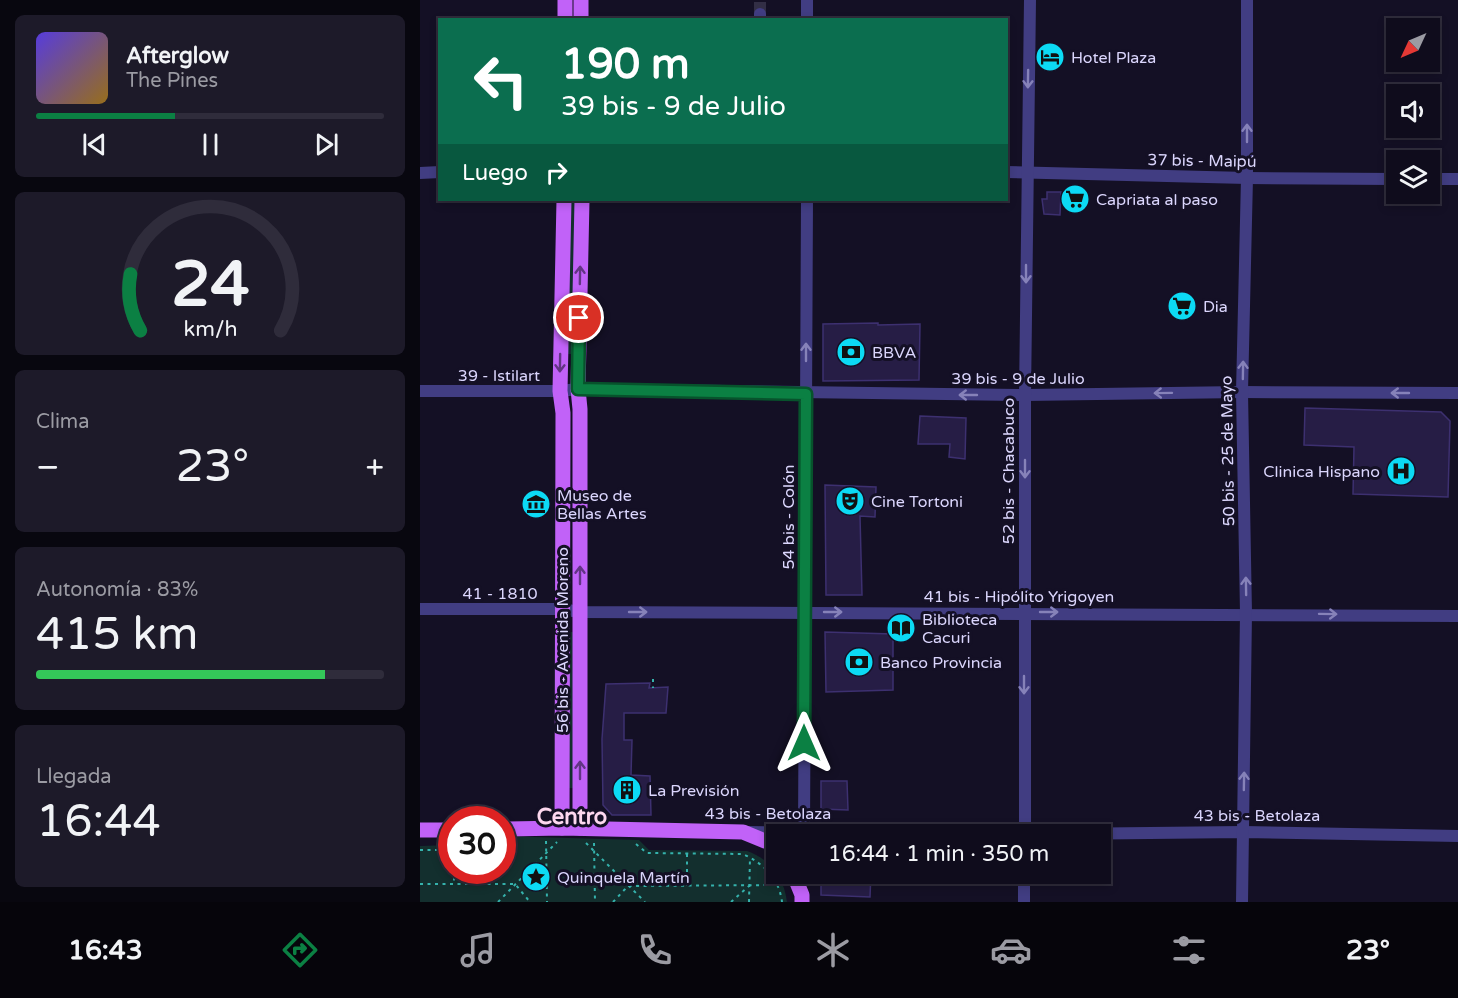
<!DOCTYPE html>
<html lang="es">
<head>
<meta charset="utf-8">
<style>
  :root { --surface:#0f0c1c; --page:#1d1a29; --text:#f1f3f6; --muted:#9b9ba3; --line:#2f2c3b; --accent:#0b8043 }
  body { margin:0; font-family:"Varela Round",sans-serif; background:var(--page); color:var(--text); height:100vh; display:flex; flex-direction:column; font-size:22px; white-space:nowrap }
  * { box-sizing:border-box; margin:0 }
  p { font-size:20px; color:var(--muted) }
  .icon { flex:none; width:33px; height:33px; fill:none; stroke:currentColor; stroke-width:2; stroke-linecap:round; stroke-linejoin:round }
  .map { position:relative; flex:1; overflow:hidden }
  .sheet { display:flex; flex-direction:column; gap:15px; padding:15px; background:#08070f; width:420px }
  .sheet>* { flex:none }
  .hud { position:absolute; left:18px; top:18px; width:570px; height:183px; border-radius:0px; box-shadow:0 3px 9px #0003,0 0 0 2px var(--line); background:#0b6e4f; color:#fff; overflow:hidden }
  .needle { width:39px; rotate:226deg }
  .fabs { position:absolute; left:966px; top:18px; display:grid; gap:12px }
  .fabs a { display:grid; place-items:center; width:54px; height:54px; border-radius:0px; background:var(--surface); box-shadow:0 3px 9px #0003,0 0 0 2px var(--line); font-size:30px }
  .speed { position:absolute; left:18px; top:806px; display:flex; gap:12px; font-size:30px; font-weight:700; text-align:center }
  .speed>* { display:grid; place-content:center; width:78px; height:78px; border-radius:50%; background:var(--surface); box-shadow:0 3px 9px #0003,0 0 0 2px var(--line); line-height:1 }
  .speed .limit { border:9px solid #d22; background:#fff; color:#111 }
  .pin { position:absolute; display:grid; place-items:center; width:51px; height:51px; color:#fff; margin:-26px; border:3px solid #fff; border-radius:50%; box-shadow:0 2px 6px #0007 }
  .me { position:absolute; width:66px; margin:-33px; rotate:0deg; stroke-linejoin:round; filter:drop-shadow(0 0 4px #0008) }
  .turn { display:flex; align-items:center; gap:21px; height:126px; padding:0 24px; font-size:27px }
  .turn .icon { width:78px; height:78px; stroke-width:2.5 }
  .turn b { display:block; font-size:42px; line-height:51px }
  .then { display:flex; align-items:center; height:57px; padding:0 24px; background:#0003; gap:12px; font-size:22px }
  .big { font-size:45px; font-weight:600; line-height:1.1 }
  .sheet .card { flex:1; display:flex; flex-direction:column; justify-content:center; gap:9px; min-width:0; padding:0 21px; border-radius:9px; background:var(--page) }
  .sheet .dial { align-items:center; gap:0 }
  .dial svg { height:156px; overflow:visible; fill:none; stroke:var(--line); stroke-width:7; stroke-linecap:round; text-anchor:middle }
  .dial text { fill:var(--text); stroke:none }
  .song { display:flex; align-items:center; gap:18px }
  .cover { width:72px; height:72px; border-radius:9px; background:linear-gradient(135deg,hsl(250 70% 55%),hsl(40 70% 35%)) }
  .played { height:6px; border-radius:3px; background:linear-gradient(90deg,var(--accent) 40%,var(--line) 40%) }
  .keys { display:flex; justify-content:space-around; direction:ltr }
  .heat { display:flex; justify-content:space-between; align-items:center; font-size:33px; direction:ltr }
  .charge { height:9px; border-radius:4px; background:linear-gradient(90deg,#34c759 83%,var(--line) 0) }
  .trip { position:absolute; left:346px; top:824px; width:345px; height:60px; border-radius:0px; background:var(--surface); box-shadow:0 3px 9px #0003,0 0 0 2px var(--line); font-weight:600; line-height:60px; text-align:center }
  .tabs { display:flex; height:96px; justify-content:space-around; align-items:center; background:#06050b; color:var(--muted) }
  .tabs .icon { width:42px; height:42px }
  .tabs .current { color:var(--accent) }
  .tabs b { font-size:27px; color:var(--text) }
  main { display:flex; flex:1; min-height:0 }
  .map>svg:first-child { display:block }
  .green { fill:#132f2e }
  .building { fill:#261d45; stroke:#3d3070; stroke-width:1.5 }
  .lines { fill:none; stroke-linecap:round; stroke-linejoin:round }
  .minor-tunnel { stroke:#322e45; stroke-width:12; stroke-dasharray:12 6; stroke-linecap:butt }
  .path { stroke:#35b2ac; stroke-width:2; stroke-dasharray:3 4.5; stroke-linecap:butt }
  .minor { stroke:#413d82; stroke-width:12 }
  .major { stroke:#c162f8; stroke-width:15 }
  .oneway { stroke:#8682b9 }
  .oneway2 { stroke:#623584 }
  .route-casing { stroke:#07532c; stroke-width:15 }
  .route { stroke:#0b8043; stroke-width:10 }
  .labels { text-anchor:middle; stroke-width:6; stroke-linejoin:round; paint-order:stroke }
  .poi-label { font-size:16px; fill:#dbd6fd; stroke:#141025; text-anchor:start }
  .street-label { font-size:16px; fill:#dbd6fd; stroke:#141025 }
  .district-label { font-size:22px; font-weight:bold; fill:#fdd8ef; stroke:#141025 }
</style>
</head>
<body>
<main>
<section class="sheet">
<div class="card">
<div class="song"><i class="cover"></i><div><b>Afterglow</b><p>The Pines</p></div></div>
<div class="played"></div>
<div class="keys"><svg class="icon" aria-label="previous" viewBox="0 0 24 24"><path d="M18 5L8 12l10 7zM5 5v14"/></svg><svg class="icon" aria-label="pause" viewBox="0 0 24 24"><path d="M8 5v14M16 5v14"/></svg><svg class="icon" aria-label="next" viewBox="0 0 24 24"><path d="M6 5l10 7-10 7zM19 5v14"/></svg></div>
</div>
<div class="card dial"><svg viewBox="0 0 100 80">
<path d="M14 69A42 42 0 1 1 86 69"/>
<path d="M14 69A42 42 0 0 1 9 40" stroke="#0b8043"/>
<text x="50" y="56" font-size="32" font-weight="700">24</text>
<text x="50" y="72" font-size="11">km/h</text>
</svg></div>
<div class="card"><p>Clima</p>
<div class="heat"><a>−</a><b class="big">23°</b><a>+</a></div>
</div>
<div class="card"><p>Autonomía · 83%</p><b class="big">415 km</b><div class="charge"></div></div>
<div class="card"><p>Llegada</p><b class="big">16:44</b></div>
</section>
<div class="map">
<svg width="1038" height="902" viewBox="0 0 1038 902">
  <rect width="100%" height="100%" fill="#141025"/>
  <g class="green">
    <polygon points="149,200 155,200 154,354 148,354"/>
    <polygon points="149,632 154,632 154,788 148,788"/>
    <path d="M83,836L219,840L229,850L327,851C350,859 364,877 367,902H0V846L31,845L32,870H82Z"/>
  </g>
  <g class="building">
    <polygon points="627,192 641,192 640,215 624,214 622,199 627,199"/>
    <polygon points="458,323 458,325 500,324 499,380 403,381 403,324"/>
    <polygon points="885,408 1021,412 1030,421 1028,497 933,494 934,447 884,445"/>
    <polygon points="500,416 546,418 545,459 529,457 530,444 498,444"/>
    <polygon points="405,485 456,487 455,517 440,516 442,595 406,595"/>
    <polygon points="405,632 473,634 473,690 406,692"/>
    <polygon points="230,683 229,688 248,687 246,713 204,713 204,740 212,740 211,775 230,776 231,815 192,815 183,805 182,739 186,684"/>
    <polygon points="401,781 427,781 428,810 401,809"/>
    <polygon points="401,873 451,873 450,897 401,895"/>
  </g>
  <g class="lines">
    <polyline class="minor-tunnel" points="340,14 340,0"/>
    <g class="path">
      <polyline points="233,679 233,688"/>
      <polyline points="126,841 127,902"/>
      <polyline points="166,843 225,902"/>
      <polyline points="174,843 175,902"/>
      <path d="M216,844L227,853L323,854C344,864 359,878 362,902"/>
      <polyline points="0,850 32,850"/>
      <polyline points="267,854 267,886"/>
      <polyline points="34,870 34,884"/>
      <polyline points="0,884 95,884 110,902"/>
      <polyline points="78,902 137,842"/>
      <polyline points="193,902 208,886 358,885"/>
      <polyline points="311,902 329,886"/>
      <polyline points="329,902 330,857"/>
    </g>
    <g class="minor">
      <polyline points="387,0 387,20"/>
      <polyline points="340,14 340,20"/>
      <polyline points="586,172 827,178 976,179"/>
      <polyline points="0,173 20,172"/>
      <polyline points="1010,179 1038,179"/>
      <polyline points="0,391 140,391 158,389 605,395 822,392 1038,393"/>
      <polyline points="0,609 142,609 159,612 1038,616"/>
      <polyline points="325,832 582,834"/>
      <polyline points="384,834 387,200"/>
      <polyline points="605,834 605,395 610,0"/>
      <polyline points="636,834 823,832 1038,836"/>
      <polyline points="604,902 604,873"/>
      <polyline points="822,902 826,613 822,392 827,178 827,0"/>
    </g>
    <g class="major">
      <polyline points="161,0 161,20"/>
      <polyline points="145,20 145,0"/>
      <polyline points="142,828 143,413 140,391 144,200"/>
      <polyline points="160,828 160,409 158,389 162,200"/>
      <polyline points="82,829 142,828 323,832 350,843 357,850"/>
      <polyline points="0,830 32,830"/>
      <polyline points="373,873 382,895 382,902"/>
    </g>
  </g>
  <defs><path id="oneway-shaft" d="M-6 0H5M1.5-3L5.5 0L1.5 3" fill="none" stroke-width="1.6" stroke-linecap="round" stroke-linejoin="round" transform="scale(1.5)"/></defs>
  <g class="oneway">
    <use href="#oneway-shaft" transform="translate(608 79) rotate(91)"/>
    <use href="#oneway-shaft" transform="translate(827 133) rotate(-90)"/>
    <use href="#oneway-shaft" transform="translate(606 274) rotate(90)"/>
    <use href="#oneway-shaft" transform="translate(386 352) rotate(-90)"/>
    <use href="#oneway-shaft" transform="translate(823 370) rotate(-89)"/>
    <use href="#oneway-shaft" transform="translate(743 393) rotate(179)"/>
    <use href="#oneway-shaft" transform="translate(980 393) rotate(-180)"/>
    <use href="#oneway-shaft" transform="translate(548 395) rotate(-180)"/>
    <use href="#oneway-shaft" transform="translate(605 469) rotate(90)"/>
    <use href="#oneway-shaft" transform="translate(826 586) rotate(-91)"/>
    <use href="#oneway-shaft" transform="translate(218 612)"/>
    <use href="#oneway-shaft" transform="translate(413 612)"/>
    <use href="#oneway-shaft" transform="translate(629 612)"/>
    <use href="#oneway-shaft" transform="translate(908 614) rotate(1)"/>
    <use href="#oneway-shaft" transform="translate(604 685) rotate(90)"/>
    <use href="#oneway-shaft" transform="translate(824 781) rotate(-89)"/>
  </g>
  <g class="oneway2">
    <use href="#oneway-shaft" transform="translate(160 275) rotate(-89)"/>
    <use href="#oneway-shaft" transform="translate(140 363) rotate(91)"/>
    <use href="#oneway-shaft" transform="translate(160 575) rotate(-90)"/>
    <use href="#oneway-shaft" transform="translate(160 770) rotate(-90)"/>
  </g>
  <g class="lines">
    <g class="route-casing">
      <polyline id="route" points="159,318 158,389 386,394 384,743"/>
    </g>
    <use href="#route" class="route"/>
  </g>
  <defs>
    <g id="hotel-disc" transform="scale(1.5)"><circle r="9.5" fill="#0cdaf4" stroke="#141025"/><path d="M-6-4.5h1.5V1H6V5H4.5V3h-9V5H-6ZM-4 0a1.8 1.8 0 1 1 3.6 0ZM.5 0V-2.5h3Q6-2.5 6 0Z" fill="#111"/></g>
    <g id="supermarket-disc" transform="scale(1.5)"><circle r="9.5" fill="#0cdaf4" stroke="#141025"/><path d="M-6-5.5h2.5l.6 2H6L4.5 2H-2.5L-4.4-4H-6ZM-1.5 3.2a1.3 1.3 0 1 0 .1 0ZM3 3.2a1.3 1.3 0 1 0 .1 0Z" fill="#111"/></g>
    <g id="bank-disc" transform="scale(1.5)"><circle r="9.5" fill="#0cdaf4" stroke="#141025"/><path d="M-6-4H6V4H-6ZM0-2.3a2.3 2.3 0 1 0 0 4.6a2.3 2.3 0 1 0 0-4.6Z" fill="#111"/></g>
    <g id="hospital-disc" transform="scale(1.5)"><circle r="9.5" fill="#0cdaf4" stroke="#141025"/><path d="M-5-5h3v3.5h4V-5h3V5h-3V1.5h-4V5h-3Z" fill="#111"/></g>
    <g id="theatre-disc" transform="scale(1.5)"><circle r="9.5" fill="#0cdaf4" stroke="#141025"/><path d="M-5-5.5Q0-4 5-5.5V0Q5 5 0 6Q-5 5-5 0ZM-3.3-2.5H-1v1.5H-3.3ZM1-2.5H3.3v1.5H1ZM-2.8 1Q0 5.5 2.8 1Z" fill="#111"/></g>
    <g id="museum-disc" transform="scale(1.5)"><circle r="9.5" fill="#0cdaf4" stroke="#141025"/><path d="M0-6L6-3V-2H-6V-3ZM-5-1h2V3h-2ZM-1-1h2V3h-2ZM3-1h2V3H3ZM-6 4H6V6H-6Z" fill="#111"/></g>
    <g id="library-disc" transform="scale(1.5)"><circle r="9.5" fill="#0cdaf4" stroke="#141025"/><path d="M-6-4Q-3-5.5-.7-3.5V5Q-3 3-6 4ZM6-4Q3-5.5 .7-3.5V5Q3 3 6 4Z" fill="#111"/></g>
    <g id="building-disc" transform="scale(1.5)"><circle r="9.5" fill="#0cdaf4" stroke="#141025"/><path d="M-4-6H4V6H1V3H-1V6H-4ZM-2.5-4.3h1.7v1.8h-1.7ZM.8-4.3h1.7v1.8H.8ZM-2.5-1h1.7V.8h-1.7ZM.8-1h1.7V.8H.8Z" fill="#111"/></g>
    <g id="sight-disc" transform="scale(1.5)"><circle r="9.5" fill="#0cdaf4" stroke="#141025"/><path d="M0-6L1.8-2.2L6-1.7L2.9 1.2L3.7 5.4L0 3.3L-3.7 5.4L-2.9 1.2L-6-1.7L-1.8-2.2Z" fill="#111"/></g>
  </defs>
  <g fill-rule="evenodd">
    <use href="#hotel-disc" x="630" y="57"/>
    <use href="#supermarket-disc" x="655" y="199"/>
    <use href="#supermarket-disc" x="762" y="306"/>
    <use href="#bank-disc" x="431" y="352"/>
    <use href="#hospital-disc" x="981" y="471"/>
    <use href="#theatre-disc" x="430" y="501"/>
    <use href="#museum-disc" x="116" y="504"/>
    <use href="#library-disc" x="481" y="628"/>
    <use href="#bank-disc" x="439" y="662"/>
    <use href="#building-disc" x="207" y="790"/>
    <use href="#sight-disc" x="116" y="877"/>
  </g>
  <g class="labels">
    <g class="poi-label">
      <text x="651" y="63">Hotel Plaza</text>
      <text x="676" y="205">Capriata al paso</text>
      <text x="783" y="312">Dia</text>
      <text x="452" y="358">BBVA</text>
      <text x="960" y="477" text-anchor="end">Clinica Hispano</text>
      <text x="137" y="501">Museo de<tspan x="137" dy="18">Bellas Artes</tspan></text>
      <text x="451" y="507">Cine Tortoni</text>
      <text x="502" y="625">Biblioteca<tspan x="502" dy="18">Cacuri</tspan></text>
      <text x="460" y="668">Banco Provincia</text>
      <text x="228" y="796">La Previsión</text>
      <text x="137" y="883">Quinquela Martín</text>
    </g>
    <g class="street-label">
      <text transform="translate(782 160) rotate(1)" y="6">37 bis - Maipú</text>
      <text x="79" y="381">39 - Istilart</text>
      <text x="598" y="384">39 bis - 9 de Julio</text>
      <text transform="translate(807 451) rotate(-91)" y="6">50 bis - 25 de Mayo</text>
      <text transform="translate(588 471) rotate(-90)" y="6">52 bis - Chacabuco</text>
      <text transform="translate(368 517) rotate(-90)" y="6">54 bis - Colón</text>
      <text x="80" y="599">41 - 1810</text>
      <text x="599" y="602">41 bis - Hipólito Yrigoyen</text>
      <text transform="translate(142 640) rotate(-90)" y="6">56 bis - Avenida Moreno</text>
      <text x="348" y="819">43 bis - Betolaza</text>
      <text x="837" y="821">43 bis - Betolaza</text>
    </g>
    <g class="district-label">
      <text x="152" y="824">Centro</text>
    </g>
  </g>
</svg>
<div class="fabs">
<a><svg class="needle" viewBox="-14 -14 28 28"><path d="M0-13l5 13h-10z" fill="#e53935"/><path d="M0 13l5-13h-10z" fill="#9b9ba3"/></svg></a>
<a><svg class="icon" aria-label="sound" viewBox="0 0 24 24"><path d="M4 9h4l5-4v14l-5-4H4zM17 9q2 3 0 6"/></svg></a>
<a><svg class="icon" aria-label="layers" viewBox="0 0 24 24"><path d="M12 4l9 5-9 5-9-5zM3 14l9 5 9-5"/></svg></a>
</div>
<div class="speed"><div class="limit">30</div></div>
<div class="pin" style="left:159px;top:318px;background:#d93025"><svg class="icon" aria-label="arrive" viewBox="0 0 24 24"><path d="M6 21V4h12l-3 4 3 4H6"/></svg></div>
<svg class="me" style="left:384px;top:743px" viewBox="-20 -20 40 40"><path d="M0-17L14 15 0 8-14 15z" fill="#0b8043" stroke="#fff" stroke-width="4"/></svg>
<div class="trip">16:44 · 1 min · 350 m</div>
<div class="hud">
<div class="turn"><svg class="icon" aria-label="left" viewBox="0 0 24 24"><path d="M17 20v-9H6M10 6l-5 5 5 5"/></svg><div><b>190 m</b>39 bis - 9 de Julio</div></div>
<div class="then">Luego<svg class="icon" aria-label="right" viewBox="0 0 24 24"><path d="M7 20v-9h11M14 6l5 5-5 5"/></svg></div>
</div>
</div>
</main>
<nav class="tabs">
<b>16:43</b>
<svg class="icon current" aria-label="directions" viewBox="0 0 24 24"><path d="M12 3l9 9-9 9-9-9zM9 14v-3h6M13 9l2 2-2 2"/></svg>
<svg class="icon" aria-label="music" viewBox="0 0 24 24"><path d="M9 18V5l10-2v13"/><circle cx="6" cy="18" r="3"/><circle cx="16" cy="16" r="3"/></svg>
<svg class="icon" aria-label="phone" viewBox="0 0 24 24"><path d="M5 4h4l2 5-3 2q2 4 5 5l2-3 5 2v4C11 20 4 13 5 4z"/></svg>
<svg class="icon" aria-label="climate" viewBox="0 0 24 24"><path d="M12 3v18M4 7l16 10M4 17L20 7"/></svg>
<svg class="icon" aria-label="car" viewBox="0 0 24 24"><path d="M5 17H2v-5l4-1 3-4h7l3 4 3 1v5h-3M9 17h6M6 11h13"/><circle cx="7" cy="17" r="2"/><circle cx="17" cy="17" r="2"/></svg>
<svg class="icon" aria-label="filters" viewBox="0 0 24 24"><path d="M4 7h16M4 17h16"/><circle cx="9" cy="7" r="2"/><circle cx="15" cy="17" r="2"/></svg>
<b>23°</b>
</nav>
</body>
</html>
